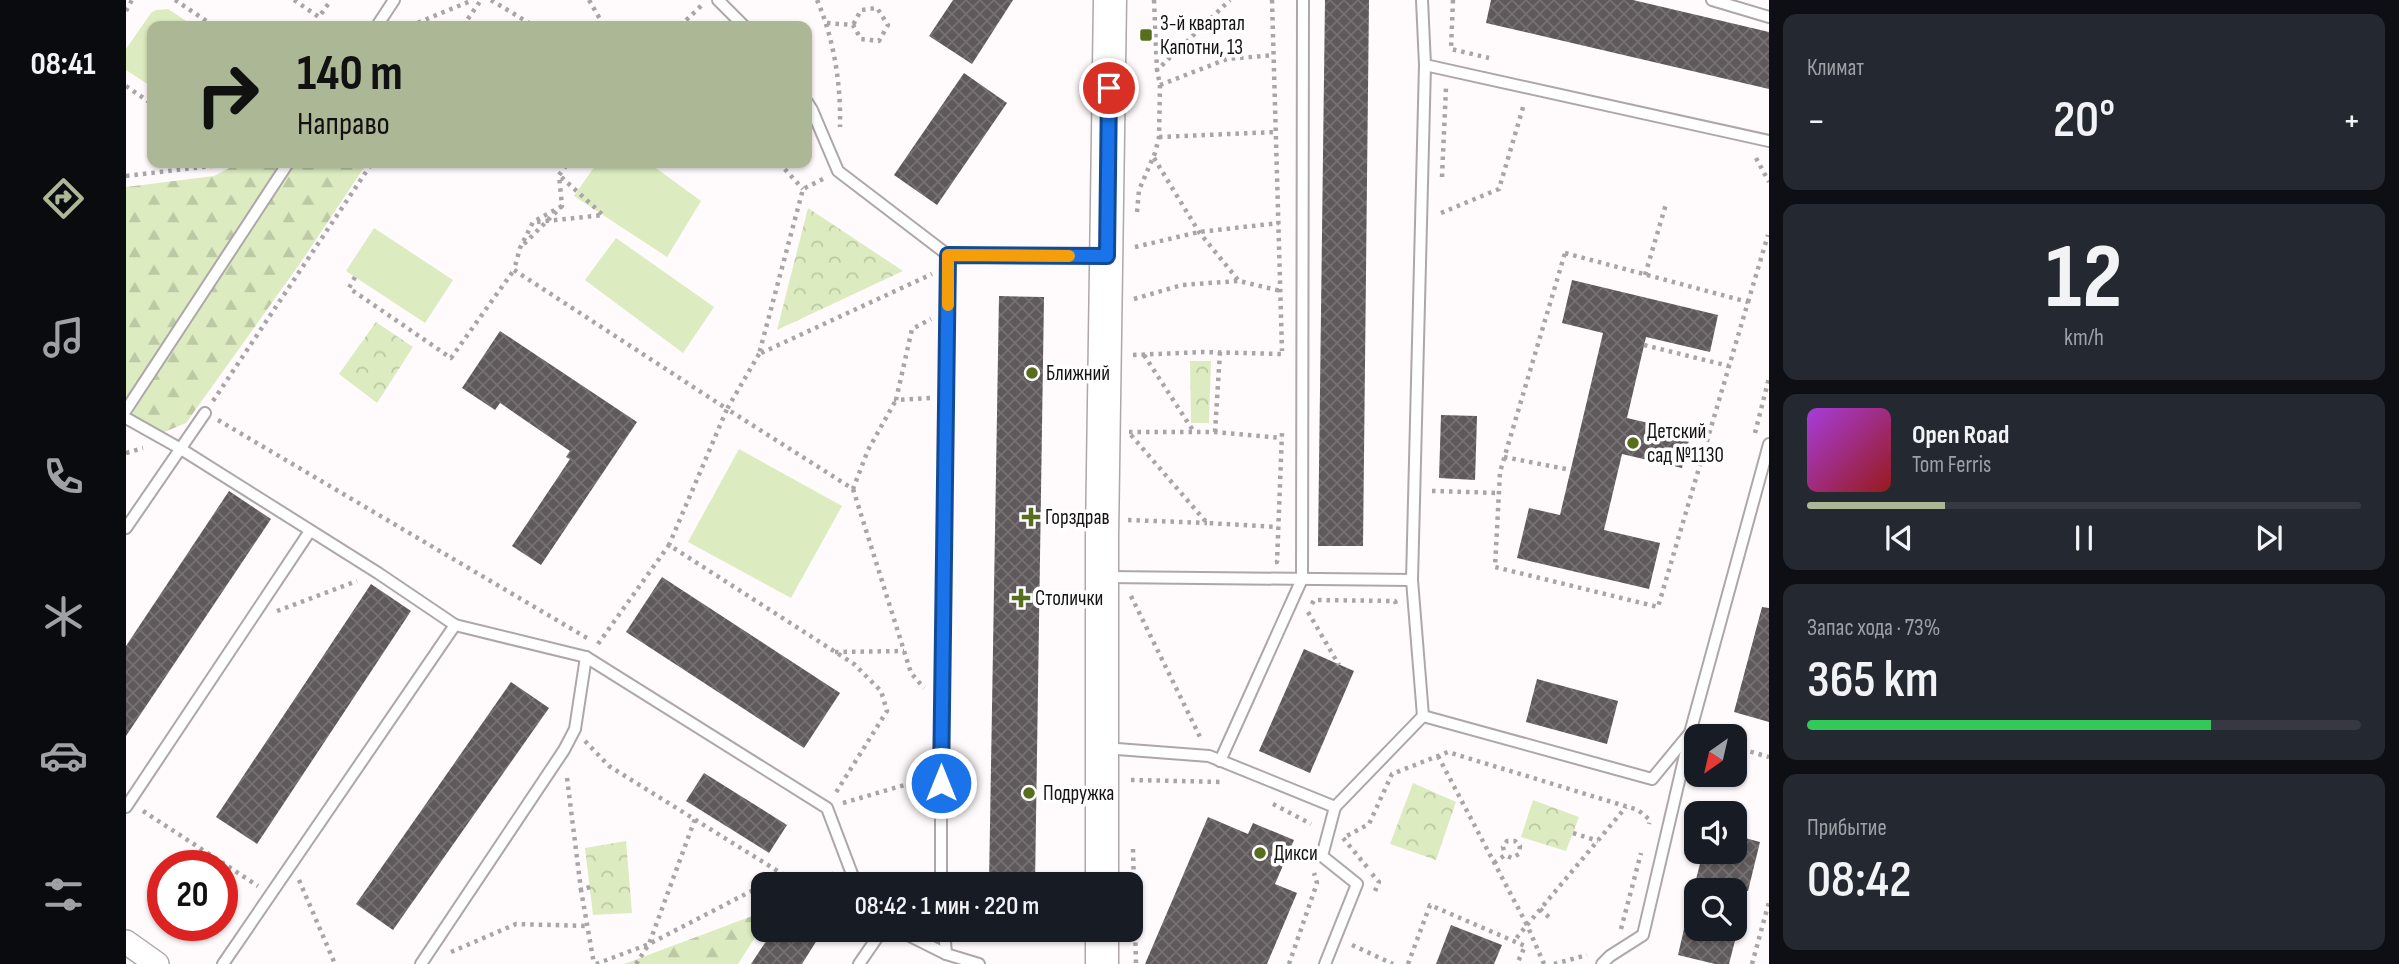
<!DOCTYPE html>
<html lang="ru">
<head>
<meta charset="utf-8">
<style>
  :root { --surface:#171b24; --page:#242831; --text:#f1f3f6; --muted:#9ea1a6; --line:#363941; --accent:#acb795 }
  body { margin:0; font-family:"Sofia Sans Condensed",sans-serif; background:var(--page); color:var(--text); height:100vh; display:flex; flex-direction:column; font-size:26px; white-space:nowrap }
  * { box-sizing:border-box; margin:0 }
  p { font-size:23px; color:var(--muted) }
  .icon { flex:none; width:38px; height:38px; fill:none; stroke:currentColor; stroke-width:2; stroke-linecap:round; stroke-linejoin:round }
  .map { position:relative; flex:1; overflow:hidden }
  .sheet { display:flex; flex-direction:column; gap:14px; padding:14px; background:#0d0f14; width:630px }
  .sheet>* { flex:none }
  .banner { position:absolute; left:21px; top:21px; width:665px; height:147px; border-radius:14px; box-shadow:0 2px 5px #0004; background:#acb795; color:#111; overflow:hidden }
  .needle { width:46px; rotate:214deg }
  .buttons { position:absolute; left:1558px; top:724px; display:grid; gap:14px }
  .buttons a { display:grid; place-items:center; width:63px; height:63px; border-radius:14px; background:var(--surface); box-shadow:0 2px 5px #0004; font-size:35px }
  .speed { position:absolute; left:21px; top:850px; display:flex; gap:14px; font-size:35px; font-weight:700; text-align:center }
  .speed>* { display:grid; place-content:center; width:91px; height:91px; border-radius:50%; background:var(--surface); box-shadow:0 2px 5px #0004; line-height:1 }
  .speed .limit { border:10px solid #d22; background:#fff; color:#111 }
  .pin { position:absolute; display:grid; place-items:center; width:60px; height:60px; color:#fff; margin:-30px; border:4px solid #fff; border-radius:50%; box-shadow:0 2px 7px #0007 }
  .me { position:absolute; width:77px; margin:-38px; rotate:0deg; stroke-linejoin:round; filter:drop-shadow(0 0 5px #0008) }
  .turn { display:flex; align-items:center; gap:24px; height:147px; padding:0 35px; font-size:32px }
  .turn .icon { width:91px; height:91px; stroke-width:2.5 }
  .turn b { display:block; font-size:49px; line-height:60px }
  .big { font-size:52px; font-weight:600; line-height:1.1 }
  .sheet .card { flex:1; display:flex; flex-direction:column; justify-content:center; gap:10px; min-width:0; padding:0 24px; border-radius:14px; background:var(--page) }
  .sheet .dial { align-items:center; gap:0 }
  .dial b { font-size:91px; line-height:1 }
  .song { display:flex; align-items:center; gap:21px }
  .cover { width:84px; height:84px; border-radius:10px; background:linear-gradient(135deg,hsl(280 70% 55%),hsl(0 70% 35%)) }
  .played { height:7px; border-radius:4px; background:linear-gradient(90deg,var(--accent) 25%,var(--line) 25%) }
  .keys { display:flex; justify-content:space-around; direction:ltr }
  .heat { display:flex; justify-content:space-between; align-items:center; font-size:38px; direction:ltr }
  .charge { height:10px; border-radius:5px; background:linear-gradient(90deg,#34c759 73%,var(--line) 0) }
  .trip { position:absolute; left:625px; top:872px; width:392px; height:70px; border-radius:14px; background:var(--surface); box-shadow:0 2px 5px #0004; font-weight:600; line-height:70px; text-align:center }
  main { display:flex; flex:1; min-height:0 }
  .dock { display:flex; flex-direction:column; width:126px; justify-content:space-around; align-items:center; background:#090b0e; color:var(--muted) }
  .dock .icon { width:49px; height:49px }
  .dock .current { color:var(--accent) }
  .dock b { font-size:32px; color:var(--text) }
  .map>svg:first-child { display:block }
  .forest { fill:url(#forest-firs) }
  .park { fill:url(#park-crowns) }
  .pitch { fill:#dcecc0 }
  .building { fill:url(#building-cross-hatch) }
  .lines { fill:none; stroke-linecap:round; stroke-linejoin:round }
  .lane-casing { stroke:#aea7a9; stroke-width:14 }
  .street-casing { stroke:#aea7a9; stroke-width:26 }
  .secondary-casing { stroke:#aea7a9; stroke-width:35 }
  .path { stroke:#a9a5a6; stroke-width:4.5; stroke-dasharray:3.5 5; stroke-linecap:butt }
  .lane { stroke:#fff; stroke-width:10 }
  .street { stroke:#fff; stroke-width:23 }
  .secondary { stroke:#fff; stroke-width:32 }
  .route-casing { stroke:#114b97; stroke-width:18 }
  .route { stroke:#1a73e8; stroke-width:12 }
  .slow { stroke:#f59e0b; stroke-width:12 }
  .poi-dot { fill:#576e1e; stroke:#fff; stroke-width:2.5 }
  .labels { text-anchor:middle; stroke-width:7; stroke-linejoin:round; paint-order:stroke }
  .poi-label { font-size:21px; fill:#151213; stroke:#fff; text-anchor:start }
</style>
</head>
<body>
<main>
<nav class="dock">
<b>08:41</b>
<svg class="icon current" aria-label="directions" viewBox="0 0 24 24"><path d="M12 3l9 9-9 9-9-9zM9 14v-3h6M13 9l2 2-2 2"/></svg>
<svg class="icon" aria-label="music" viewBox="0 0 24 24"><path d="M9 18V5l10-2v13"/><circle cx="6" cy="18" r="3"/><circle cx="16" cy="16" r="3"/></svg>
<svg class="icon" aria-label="phone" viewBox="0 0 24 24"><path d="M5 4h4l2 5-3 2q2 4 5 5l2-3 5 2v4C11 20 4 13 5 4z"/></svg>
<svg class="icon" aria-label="climate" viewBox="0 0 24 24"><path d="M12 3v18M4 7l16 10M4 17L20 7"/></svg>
<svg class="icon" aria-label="car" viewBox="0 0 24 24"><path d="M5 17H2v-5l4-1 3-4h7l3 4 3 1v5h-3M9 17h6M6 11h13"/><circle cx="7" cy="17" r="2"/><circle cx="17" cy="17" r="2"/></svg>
<svg class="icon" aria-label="filters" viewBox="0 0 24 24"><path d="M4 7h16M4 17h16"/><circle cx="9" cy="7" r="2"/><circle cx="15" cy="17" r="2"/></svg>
</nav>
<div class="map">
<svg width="1643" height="964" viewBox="0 0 1643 964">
  <defs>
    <pattern id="forest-firs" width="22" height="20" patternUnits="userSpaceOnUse" patternTransform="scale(1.75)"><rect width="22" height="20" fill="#dcecc0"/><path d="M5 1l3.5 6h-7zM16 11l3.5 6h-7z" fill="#bcc9a4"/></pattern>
    <pattern id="park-crowns" width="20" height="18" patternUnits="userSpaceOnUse" patternTransform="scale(1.75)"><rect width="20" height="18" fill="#dcecc0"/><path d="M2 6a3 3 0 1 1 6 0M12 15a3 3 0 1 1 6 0" fill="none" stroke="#bcc9a4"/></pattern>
    <pattern id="building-cross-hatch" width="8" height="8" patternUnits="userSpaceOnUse" patternTransform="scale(1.75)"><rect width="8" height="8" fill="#5f595b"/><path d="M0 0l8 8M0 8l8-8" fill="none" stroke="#767172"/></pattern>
  </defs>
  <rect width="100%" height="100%" fill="#fffafb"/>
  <g class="forest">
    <polygon points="113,163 241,163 175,262 60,423 36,433 0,410 0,187 88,176"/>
    <polygon points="637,912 637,925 612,964 498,964"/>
  </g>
  <g class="park">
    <polygon points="682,208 777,271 651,330"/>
    <polygon points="250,322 287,347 251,403 213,374"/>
    <polygon points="1064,361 1085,361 1083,423 1065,423"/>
    <polygon points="1287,783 1330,802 1310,860 1264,844"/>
    <polygon points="1407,800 1453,817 1440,851 1395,837"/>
    <polygon points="500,841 506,913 467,915 459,848"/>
  </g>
  <g class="pitch">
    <polygon points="42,9 68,26 26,26 26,87 0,70 0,49 25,13 30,10"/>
    <polygon points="471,163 523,163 575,201 541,257 448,196"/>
    <polygon points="248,228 327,280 299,323 220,271"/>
    <polygon points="490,238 588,307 557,353 459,280"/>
    <polygon points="613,449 716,506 665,598 562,542"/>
  </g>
  <g class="building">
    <polygon points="827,0 887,0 846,64 803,36"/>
    <polygon points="1199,0 1243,0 1237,546 1192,546"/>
    <polygon points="1365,0 1507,0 1643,32 1643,89 1360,23"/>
    <polygon points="838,73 881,103 811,205 768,175"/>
    <polygon points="1446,280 1592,315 1584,352 1520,337 1501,418 1565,433 1556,468 1496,454 1478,530 1534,543 1523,589 1391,558 1403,508 1434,515 1477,333 1436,323"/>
    <polygon points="873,296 918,297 909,884 863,884"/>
    <polygon points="374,331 511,422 415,565 386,546 444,459 440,457 444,451 374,403 369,410 336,388"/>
    <polygon points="1315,415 1351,416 1349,480 1313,478"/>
    <polygon points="103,491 145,519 0,736 0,646"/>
    <polygon points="536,577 714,693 678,748 500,632"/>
    <polygon points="245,584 285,611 131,844 90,817"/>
    <polygon points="1636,607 1643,608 1643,722 1608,712"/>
    <polygon points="1178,649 1228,671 1184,773 1133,751"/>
    <polygon points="1411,679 1492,701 1481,744 1400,722"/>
    <polygon points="385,682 423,708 267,930 230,904"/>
    <polygon points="578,773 661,825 643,853 560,801"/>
    <polygon points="1082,817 1122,834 1127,823 1168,840 1149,884 1171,893 1141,964 1019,964"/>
    <polygon points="1608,835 1634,842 1622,891 1567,891 1577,852 1608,852"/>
    <polygon points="1325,925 1376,945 1368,964 1310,964"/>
    <polygon points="648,929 698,929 676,964 625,964"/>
    <polygon points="1558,929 1612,929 1603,964 1589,964 1552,955"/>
  </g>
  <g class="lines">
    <g class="lane-casing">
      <g id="lane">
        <polyline points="592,0 618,26"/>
        <polyline points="1586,0 1643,17"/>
        <polyline points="251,26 268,0"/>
        <polyline points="1299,65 1643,141"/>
        <polyline points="681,102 686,110 712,171 822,255 976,256"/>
        <polyline points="0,410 162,163"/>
        <polyline points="0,418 55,449 252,573 329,625 460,657 701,808 726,874 732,884"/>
        <polyline points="0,528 79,413"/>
        <polyline points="980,577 1286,580 1299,65 1296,0"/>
        <polyline points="1297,716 1526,779 1564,733 1643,444"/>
        <polyline points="978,748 1083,756 1209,807 1297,716 1286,580"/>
        <polyline points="1094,761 1176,579 1177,0"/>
        <polyline points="0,807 184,531"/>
        <polyline points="815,884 815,708 822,255"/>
        <polyline points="770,929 820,954 853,964"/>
        <polyline points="818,929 820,954"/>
        <polyline points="97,964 329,625"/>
        <polyline points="295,964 438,750 449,729 460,657"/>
        <polyline points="733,964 757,929"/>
        <polyline points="1199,964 1231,884 1196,856 1209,807"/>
        <polyline points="1476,964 1484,956 1517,935 1563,738"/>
      </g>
    </g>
    <g class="street-casing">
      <polyline id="street" points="0,942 31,964"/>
    </g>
    <g class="secondary-casing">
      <g id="secondary">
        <polyline points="976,884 976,537 984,0"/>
        <polyline points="976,929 976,964"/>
      </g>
    </g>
    <g class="path">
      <polyline points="49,0 88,26"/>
      <polyline points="168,0 193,17 205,0"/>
      <polyline points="365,0 408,26"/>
      <polyline points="463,0 478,26"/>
      <path d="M691,0C708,39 715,84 714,127"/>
      <polyline points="1028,0 1031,70 1104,0"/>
      <polyline points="1146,0 1156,351"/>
      <polyline points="1327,0 1325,49 1363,58"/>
      <polyline points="0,11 6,0"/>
      <polyline points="701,23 727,25 735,39 753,41 762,25 751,8 735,10 727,25"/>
      <polyline points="284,26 347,0"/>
      <polyline points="337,26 355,0"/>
      <polyline points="554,26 576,5"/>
      <polyline points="1034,85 1101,59 1148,55"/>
      <polyline points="0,86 26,104"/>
      <polyline points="1033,137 1150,132"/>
      <polyline points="1028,158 1073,232 1113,281 1155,291"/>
      <polyline points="1630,158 1643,182"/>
      <polyline points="653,163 677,189"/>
      <polyline points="0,176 85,166 91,163"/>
      <polyline points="1316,177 1320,87"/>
      <polyline points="697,179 677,189 633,354 806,274"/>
      <polyline points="436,206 407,222 394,248 388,270 601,409 543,545"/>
      <polyline points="1011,212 1013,190 1029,153 1033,137 1034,85 1031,70"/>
      <polyline points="1315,213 1373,189 1398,104"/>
      <polyline points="411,222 477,215 433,175"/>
      <polyline points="398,244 436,206 433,175 442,163"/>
      <polyline points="1009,247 1073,232 1153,223"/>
      <polygon points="1439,253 1622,302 1532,607 1369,567 1374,472"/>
      <polyline points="1519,275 1540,204"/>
      <polyline points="229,277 223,288 325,358 388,270"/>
      <polyline points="1008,299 1056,285 1112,281"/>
      <polyline points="1622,302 1642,235"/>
      <polyline points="1518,345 1603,366"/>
      <polyline points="633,354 601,409 727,489 742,450 770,400"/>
      <polyline points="1007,355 1077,352 1156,354"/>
      <polyline points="1018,355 1068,432"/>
      <polyline points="804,398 770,400 786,329 805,319"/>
      <polyline points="87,401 246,163"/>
      <polyline points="92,420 461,638"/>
      <polyline points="1003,432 1089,432 1156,438"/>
      <polyline points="1089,432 1094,352"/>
      <polyline points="1629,433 1643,378"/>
      <polyline points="1005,435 1081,523 1152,527"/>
      <polyline points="0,453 17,448"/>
      <polyline points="1378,457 1445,470"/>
      <polyline points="727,489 785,673 798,688"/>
      <polyline points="1306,491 1373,493"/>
      <polyline points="1002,520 1081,523"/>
      <polyline points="1149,562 1151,562 1156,433"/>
      <polyline points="1005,596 1075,739"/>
      <polyline points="1186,604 1188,600 1269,601 1270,604"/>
      <polyline points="151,611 231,581"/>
      <polyline points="1182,612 1213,665"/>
      <polyline points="472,644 543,545 728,664 755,691 761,711 709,794"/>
      <polyline points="709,652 778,651"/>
      <polyline points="459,741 483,766 658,875"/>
      <polyline points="1608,747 1643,757"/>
      <polyline points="1312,756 1401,925 1388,941"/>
      <polyline points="441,778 455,890"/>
      <polyline points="1005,780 1098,782"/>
      <polyline points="717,803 799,779"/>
      <polyline points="1147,804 1185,824"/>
      <polyline points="17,811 132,886"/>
      <polyline points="1447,833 1472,841"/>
      <polyline points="1007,849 1010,964"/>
      <polyline points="1368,863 1379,855 1386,858 1393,854 1394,846 1389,841 1381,841 1377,847 1379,855"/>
      <polyline points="1241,867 1217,838 1243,824 1266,774 1322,752 1512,810 1524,820 1523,824"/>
      <polyline points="1246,874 1253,882 1249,891"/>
      <polyline points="173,880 209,964"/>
      <polyline points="640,884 658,875 707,874"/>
      <polyline points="464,887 455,890 468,964"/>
      <polyline points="1414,909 1425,919"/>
      <polyline points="1495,929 1515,853"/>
      <polyline points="1226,945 1267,964"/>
      <polyline points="325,952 390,924 462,926"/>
      <polyline points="470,964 523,944 637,885"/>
      <polyline points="510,964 523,944 569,819"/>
      <polyline points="1163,964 1191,883 1188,873"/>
      <polyline points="1282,964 1304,905 1399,946 1391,964"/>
      <polyline points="1418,964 1401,925 1500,807"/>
      <polyline points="1428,964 1461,955"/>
      <polyline points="1626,964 1643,902"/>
    </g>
    <use href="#lane" class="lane"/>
    <use href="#street" class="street"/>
    <use href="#secondary" class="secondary"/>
  </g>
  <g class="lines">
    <g class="route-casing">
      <polyline id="route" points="815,783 822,255 981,256 983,88"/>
    </g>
    <use href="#route" class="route"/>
    <polyline class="slow" points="822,305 822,255 943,256"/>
  </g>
  <g class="poi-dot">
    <rect x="1013" y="28" width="14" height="14" rx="3.5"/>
    <circle cx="906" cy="373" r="7"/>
    <circle cx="1507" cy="443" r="7"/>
    <path d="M901.5 506.5h7v7h7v7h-7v7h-7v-7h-7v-7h7z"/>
    <path d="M891.5 587.5h7v7h7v7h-7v7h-7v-7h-7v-7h7z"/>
    <circle cx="903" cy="793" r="7"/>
    <circle cx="1134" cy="853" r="7"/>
  </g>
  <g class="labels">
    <g class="poi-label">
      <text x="1034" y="30">3-й квартал<tspan x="1034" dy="24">Капотни, 13</tspan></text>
      <text x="920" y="380">Ближний</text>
      <text x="1521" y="438">Детский<tspan x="1521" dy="24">сад №1130</tspan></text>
      <text x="919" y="524">Горздрав</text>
      <text x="909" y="605">Столички</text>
      <text x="917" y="800">Подружка</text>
      <text x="1148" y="860">Дикси</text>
    </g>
  </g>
</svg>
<div class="buttons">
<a><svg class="needle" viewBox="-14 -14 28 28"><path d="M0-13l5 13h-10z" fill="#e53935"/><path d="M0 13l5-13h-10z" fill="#9ea1a6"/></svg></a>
<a><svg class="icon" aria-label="sound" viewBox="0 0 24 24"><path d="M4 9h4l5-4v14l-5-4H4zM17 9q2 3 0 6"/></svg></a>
<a><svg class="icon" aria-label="search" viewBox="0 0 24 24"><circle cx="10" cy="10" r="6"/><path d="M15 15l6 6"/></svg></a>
</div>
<div class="speed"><div class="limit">20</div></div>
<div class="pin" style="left:983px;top:88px;background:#d93025"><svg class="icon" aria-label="arrive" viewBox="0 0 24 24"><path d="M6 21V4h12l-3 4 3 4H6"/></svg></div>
<svg class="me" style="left:815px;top:783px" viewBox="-20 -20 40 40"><circle r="17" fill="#1a73e8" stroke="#fff" stroke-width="3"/><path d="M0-11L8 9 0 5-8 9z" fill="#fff"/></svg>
<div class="trip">08:42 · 1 мин · 220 m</div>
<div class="banner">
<div class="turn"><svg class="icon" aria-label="right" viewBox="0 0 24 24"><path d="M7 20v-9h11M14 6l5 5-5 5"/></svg><div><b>140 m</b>Направо</div></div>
</div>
</div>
<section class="sheet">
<div class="card"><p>Климат</p>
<div class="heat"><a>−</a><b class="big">20°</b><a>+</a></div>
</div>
<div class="card dial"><b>12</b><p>km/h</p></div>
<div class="card">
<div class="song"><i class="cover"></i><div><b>Open Road</b><p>Tom Ferris</p></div></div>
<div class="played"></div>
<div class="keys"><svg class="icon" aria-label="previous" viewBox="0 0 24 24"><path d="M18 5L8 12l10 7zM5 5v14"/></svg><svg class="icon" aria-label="pause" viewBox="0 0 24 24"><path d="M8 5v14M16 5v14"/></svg><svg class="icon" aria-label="next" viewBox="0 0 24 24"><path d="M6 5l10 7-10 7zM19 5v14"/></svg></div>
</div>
<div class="card"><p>Запас хода · 73%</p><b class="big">365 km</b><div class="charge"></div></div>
<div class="card"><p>Прибытие</p><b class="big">08:42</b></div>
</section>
</main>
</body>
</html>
